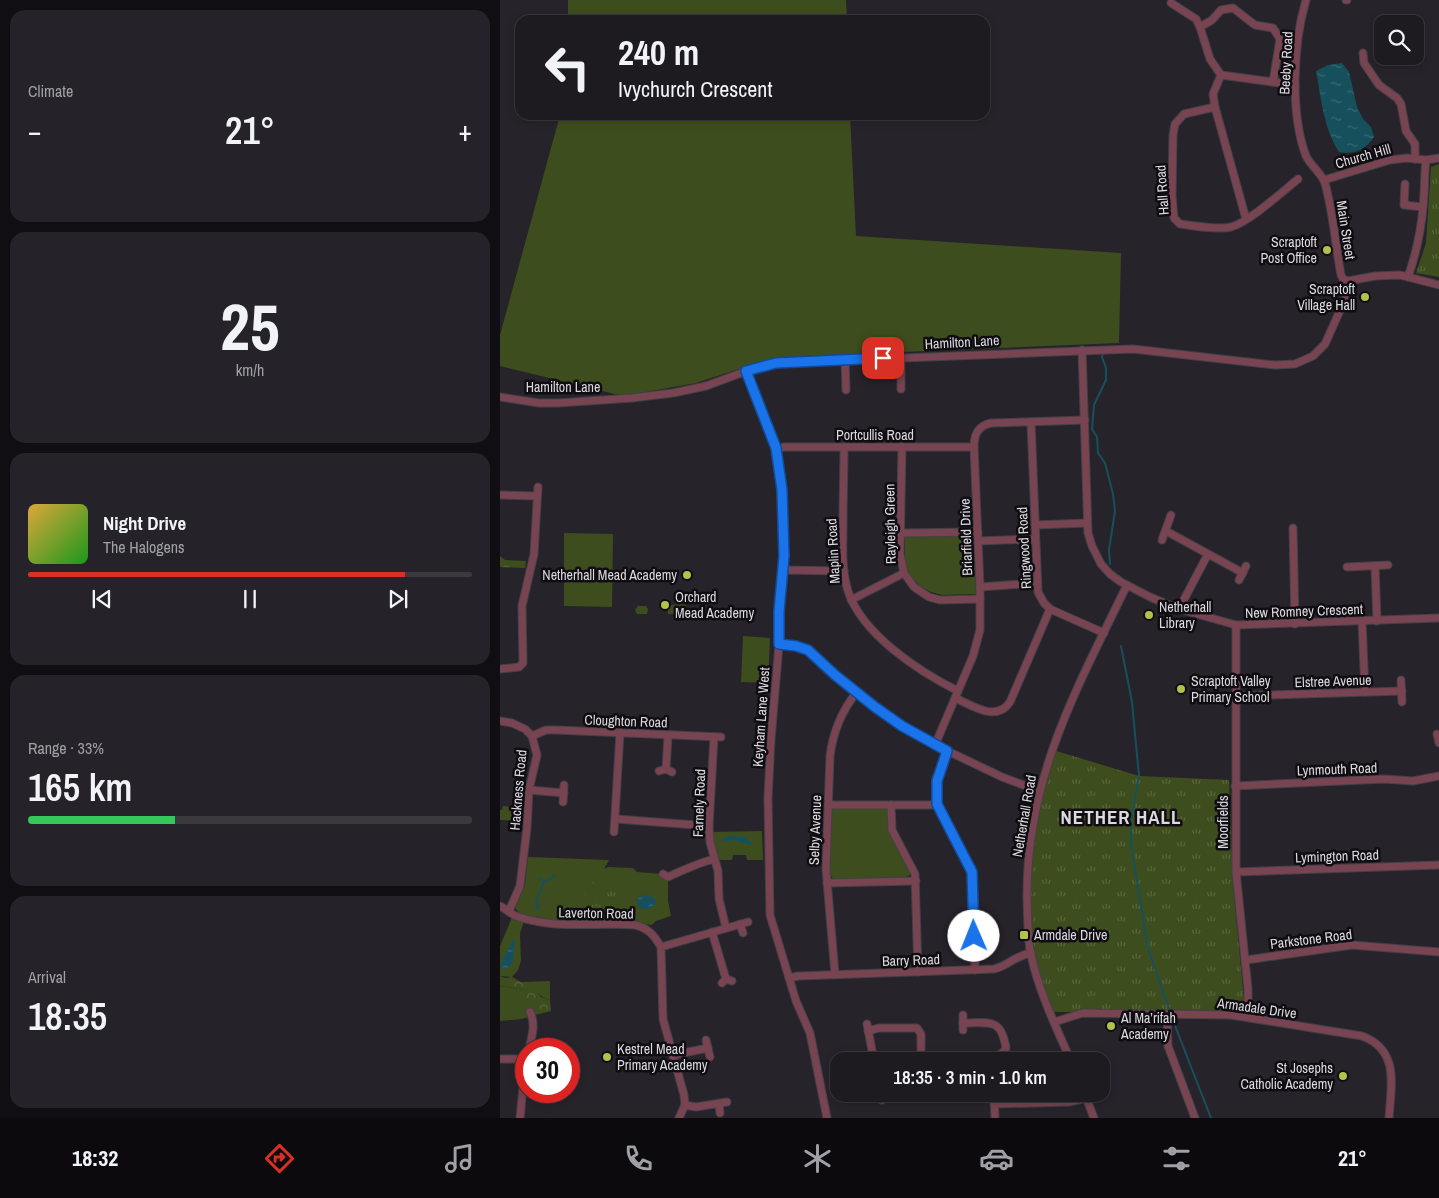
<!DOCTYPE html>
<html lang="en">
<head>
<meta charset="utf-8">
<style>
  :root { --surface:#1d1a20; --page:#252329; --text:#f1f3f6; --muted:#a0a1a5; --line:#3b383e; --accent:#d93025 }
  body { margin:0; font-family:"Archivo Narrow",sans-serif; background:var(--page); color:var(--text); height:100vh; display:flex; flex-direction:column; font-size:19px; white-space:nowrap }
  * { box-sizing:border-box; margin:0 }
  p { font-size:16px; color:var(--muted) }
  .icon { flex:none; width:28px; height:28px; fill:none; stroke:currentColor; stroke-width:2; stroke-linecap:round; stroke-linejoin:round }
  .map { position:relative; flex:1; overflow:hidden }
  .details { display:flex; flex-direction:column; gap:10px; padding:10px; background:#100e12; width:500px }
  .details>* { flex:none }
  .top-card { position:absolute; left:15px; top:15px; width:475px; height:105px; border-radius:15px; box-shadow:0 2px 8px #0003,0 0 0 1px var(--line); background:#1d1a20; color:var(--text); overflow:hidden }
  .controls { position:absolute; left:874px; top:15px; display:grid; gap:10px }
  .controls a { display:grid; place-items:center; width:50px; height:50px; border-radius:10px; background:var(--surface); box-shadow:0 2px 8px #0003,0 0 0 1px var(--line); font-size:25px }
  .speed { position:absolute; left:15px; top:1038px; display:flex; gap:10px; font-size:25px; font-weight:700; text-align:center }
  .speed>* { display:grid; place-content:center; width:65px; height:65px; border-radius:50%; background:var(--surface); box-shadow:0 2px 8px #0003,0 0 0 1px var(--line); line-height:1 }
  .speed .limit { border:8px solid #d22; background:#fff; color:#111 }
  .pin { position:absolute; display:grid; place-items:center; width:42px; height:42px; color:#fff; margin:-21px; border-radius:10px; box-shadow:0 2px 8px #0006 }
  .me { position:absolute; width:55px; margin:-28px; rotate:359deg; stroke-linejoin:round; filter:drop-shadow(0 0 4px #0008) }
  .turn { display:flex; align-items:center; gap:18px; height:105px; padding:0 20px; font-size:22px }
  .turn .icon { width:65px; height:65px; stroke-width:2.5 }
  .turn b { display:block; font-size:35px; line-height:42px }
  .big { font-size:38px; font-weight:600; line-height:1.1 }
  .details .card { flex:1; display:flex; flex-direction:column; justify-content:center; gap:8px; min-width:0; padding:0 18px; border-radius:15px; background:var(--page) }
  .details .dial { align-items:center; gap:0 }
  .dial b { font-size:65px; line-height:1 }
  .song { display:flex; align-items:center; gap:15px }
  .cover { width:60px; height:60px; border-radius:8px; background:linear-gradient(135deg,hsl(40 70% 55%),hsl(120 70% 35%)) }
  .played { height:5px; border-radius:2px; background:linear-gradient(90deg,var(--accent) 85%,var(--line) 85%) }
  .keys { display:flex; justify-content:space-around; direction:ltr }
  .heat { display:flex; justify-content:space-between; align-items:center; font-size:28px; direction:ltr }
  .charge { height:8px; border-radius:4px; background:linear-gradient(90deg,#34c759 33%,var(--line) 0) }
  .trip { position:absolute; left:330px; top:1052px; width:280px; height:50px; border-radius:15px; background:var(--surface); box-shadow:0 2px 8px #0003,0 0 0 1px var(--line); font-weight:600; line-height:50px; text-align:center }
  .tabs { display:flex; height:80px; justify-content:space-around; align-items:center; background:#0c0a0d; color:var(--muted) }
  .tabs .icon { width:35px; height:35px }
  .tabs .on { color:var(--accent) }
  .tabs b { font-size:22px; color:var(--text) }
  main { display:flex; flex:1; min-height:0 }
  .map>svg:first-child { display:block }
  .grass { fill:#3e4d1d }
  .forest { fill:url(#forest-crowns) }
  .park { fill:url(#park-tufts) }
  .water { fill:url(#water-ripples) }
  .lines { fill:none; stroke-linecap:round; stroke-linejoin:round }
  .stream { stroke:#17505d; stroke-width:2 }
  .minor-casing { stroke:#444048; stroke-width:9 }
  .minor { stroke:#784451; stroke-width:7 }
  .route-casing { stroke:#114b97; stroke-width:12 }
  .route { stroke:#1a73e8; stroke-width:9 }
  .poi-dot { fill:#b3c24b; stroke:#0f0d11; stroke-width:2 }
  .labels { text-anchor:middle; stroke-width:5; stroke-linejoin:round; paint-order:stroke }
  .street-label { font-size:14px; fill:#dcd9df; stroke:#0f0d11 }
  .poi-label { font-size:14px; fill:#dcd9df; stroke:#0f0d11; text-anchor:start }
  .district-label { font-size:19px; font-weight:bold; letter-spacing:1px; fill:#dcd9df; stroke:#0f0d11 }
</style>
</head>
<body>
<main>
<section class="details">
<div class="card"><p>Climate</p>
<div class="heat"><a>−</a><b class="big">21°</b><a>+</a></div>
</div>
<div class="card dial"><b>25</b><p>km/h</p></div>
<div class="card">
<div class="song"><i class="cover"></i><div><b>Night Drive</b><p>The Halogens</p></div></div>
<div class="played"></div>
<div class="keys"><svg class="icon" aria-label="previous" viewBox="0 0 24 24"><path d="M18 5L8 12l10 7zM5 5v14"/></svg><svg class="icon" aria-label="pause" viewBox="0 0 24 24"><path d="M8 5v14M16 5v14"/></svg><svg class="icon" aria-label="next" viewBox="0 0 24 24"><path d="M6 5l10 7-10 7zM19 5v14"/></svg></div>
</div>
<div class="card"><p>Range · 33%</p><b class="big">165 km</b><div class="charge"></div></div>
<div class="card"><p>Arrival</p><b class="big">18:35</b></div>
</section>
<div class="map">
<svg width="939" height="1118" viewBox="0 0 939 1118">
  <defs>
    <pattern id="forest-crowns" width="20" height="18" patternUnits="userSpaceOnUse" patternTransform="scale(1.25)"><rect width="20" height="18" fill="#3e4d1d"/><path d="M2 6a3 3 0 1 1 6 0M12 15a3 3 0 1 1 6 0" fill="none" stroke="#59663d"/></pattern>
    <pattern id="park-tufts" width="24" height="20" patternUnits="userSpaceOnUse" patternTransform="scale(1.25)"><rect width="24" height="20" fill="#3e4d1d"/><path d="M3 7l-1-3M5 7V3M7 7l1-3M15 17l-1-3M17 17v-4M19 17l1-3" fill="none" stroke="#59663d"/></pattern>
    <pattern id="water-ripples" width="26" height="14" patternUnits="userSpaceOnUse" patternTransform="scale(1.25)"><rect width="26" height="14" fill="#17505d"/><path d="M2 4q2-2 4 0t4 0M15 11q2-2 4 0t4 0" fill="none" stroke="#386974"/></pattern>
  </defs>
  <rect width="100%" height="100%" fill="#27232b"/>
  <g class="grass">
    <polygon points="68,0 346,0 347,20 68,20"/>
    <polygon points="60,115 350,115 356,236 621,253 619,343 304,356 254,364 196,383 123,396 0,366 0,335"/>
    <polygon points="64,533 113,534 112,607 64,606"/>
    <polygon points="474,535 476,594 442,595 431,592 420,586 412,578 405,568 405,536"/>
    <polygon points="186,604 186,614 168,614 168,605"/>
    <polygon points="243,636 270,638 268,683 241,682"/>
    <polygon points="3,806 24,808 25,815 20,814 18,821 0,820 0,810 2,810"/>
    <polygon points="336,807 387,809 411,872 410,875 404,878 334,880 330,875 331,811"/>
    <polygon points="262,831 263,860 247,860 246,855 233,855 232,860 216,860 213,832"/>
    <path d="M28,857L109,860L104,869L108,867L133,868L137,872L163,874L168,877V901L171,916L156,921L152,925C144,925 137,920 128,920V924L74,925L73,915V925L25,919L20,933L21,961L18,970L12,977L0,976V946L13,915L25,919L15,908L25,885Z"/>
    <path d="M50,981V1000C36,996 36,987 22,982Z"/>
    <polygon points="0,986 25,990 30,1007 35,1015 22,1019 0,1021"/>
  </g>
  <g class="forest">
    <polygon points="0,556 5,560 26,561 25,568 0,567"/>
    <polygon points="0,976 5,978 12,977 21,982 27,983 32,986 41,997 50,1000 51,1011 35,1015 30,1007 22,1004 25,990 0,986"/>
  </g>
  <g class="park">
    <polygon points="939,164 939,277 916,273 926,243 931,167"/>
    <polygon points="138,606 146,606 148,609 147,614 137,614 135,610"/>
    <path d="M553,750L639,776L729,780L733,884L744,1000L737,1011L553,1012C545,993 537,974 534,954C524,882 535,819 553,750Z"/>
    <path d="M92,881L95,885L102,887L101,907L95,906L87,909L82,905C83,897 87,892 88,884Z"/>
    <polygon points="108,888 120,889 119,909 105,909"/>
  </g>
  <g class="water">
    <path d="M842,63L849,72L857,107L863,119L871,127L874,137C865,150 854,155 839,152C824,129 821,98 816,71L828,65Z"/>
    <polygon points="228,836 245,837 253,844 251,845 233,840 223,842 222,840"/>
    <path d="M143,895C149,895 153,896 156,901L155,905C148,910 143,911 137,905V899Z"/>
    <polygon points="13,940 15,941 13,962 8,968 0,969 3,958"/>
  </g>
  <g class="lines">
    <g class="stream">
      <polyline points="603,353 602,357 606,368 606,380 594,405 592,429 597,437 598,453 605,463 613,494 615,511 609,550 610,564"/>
      <polyline points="621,646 632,702 639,776"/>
      <polyline points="638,779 639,778"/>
      <polyline points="638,781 631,821 631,845 648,948 669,1009"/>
      <polyline points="39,879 47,881 56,875"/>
      <polyline points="36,909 39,906 36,902 44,881"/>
      <polyline points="672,1018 711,1118"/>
    </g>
    <g class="minor-casing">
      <g id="minor">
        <path d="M806,0C793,44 790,113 806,156C811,166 820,172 824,181C826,185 827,191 828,196C834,222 836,249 841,275L843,279L848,281"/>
        <polyline points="846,0 847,0"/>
        <polyline points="671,3 696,19 700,27 710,59 721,75"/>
        <polyline points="700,27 712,20 721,10 733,8 755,25 773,28 780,39 773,82"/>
        <polyline points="863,53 864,63 879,85 897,98 901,104 906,131 915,144 915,159"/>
        <polyline points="721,75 713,94 715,107 746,219"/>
        <polyline points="721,75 795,85"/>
        <path d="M715,107L684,114L675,124L673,135L672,196L674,218L680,224C694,226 716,230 731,227C749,222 782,192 798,179"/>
        <polyline points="824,180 890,160 907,158 926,160 939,158"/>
        <polyline points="905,184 904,205 923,207"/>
        <path d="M908,277C916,254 921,231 923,207C925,191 924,176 926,160"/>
        <polyline points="848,281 875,276 900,275 939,285"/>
        <polyline points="582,350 588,533 592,546 601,564 610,574 621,582 650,597 679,609 736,625 939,618"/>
        <polyline points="401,357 401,389"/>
        <polyline points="345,359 346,390"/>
        <polyline points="246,371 276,449 282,490 284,533 279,611 279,645 271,739 268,798 270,915 296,1001 310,1033 327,1118"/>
        <polyline points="0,397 39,403 58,403 132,398 173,393 206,386 260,366 276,363 633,349 775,365 795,364 813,356 825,344 842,306 847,291 848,281"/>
        <polyline points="531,422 538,592 544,603 550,609 604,633"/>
        <path d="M344,447C344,472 343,498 343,523C343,546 341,569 348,591C362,634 418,671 458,691"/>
        <polyline points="402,447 400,554 404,573 414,587 429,597 440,600 480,599"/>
        <polyline points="276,449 284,447 474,447"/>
        <polyline points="0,495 37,496"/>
        <polyline points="535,525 587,523"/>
        <polyline points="793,528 795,624"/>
        <polyline points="666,531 743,573"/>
        <polyline points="401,533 478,532"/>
        <polyline points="662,540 671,515"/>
        <polyline points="478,541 535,539"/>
        <polyline points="875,566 877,621"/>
        <polyline points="847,567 888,565"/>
        <polyline points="282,570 344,571"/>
        <polyline points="739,580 746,566"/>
        <polyline points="480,587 537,583"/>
        <polyline points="351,600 404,573"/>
        <polyline points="679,609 708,554"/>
        <polyline points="862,621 865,692"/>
        <polyline points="736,625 736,872 748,989 748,1017"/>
        <polyline points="279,645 296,646 308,650 356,693 402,726 435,745 502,777 539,791"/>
        <polyline points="0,669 19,667 23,663 22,606 34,554 38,487"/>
        <polyline points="901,680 902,702"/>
        <polyline points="735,696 902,691"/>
        <path d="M455,698C472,705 496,723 510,702L550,609"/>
        <polyline points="0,721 12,723 25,729 32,736 37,755 29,790 27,828 20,886 9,911"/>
        <polyline points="937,734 939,743"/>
        <polyline points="32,736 46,730 56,730 221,737"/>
        <polyline points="214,737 209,826 210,842 218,871 219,899 226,928"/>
        <path d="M435,745L473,656L480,630V587L474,447C474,434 478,426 491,423L585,420"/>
        <polyline points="447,751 437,781 437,805 467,861 473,876 475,970"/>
        <polyline points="166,769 168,736"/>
        <polyline points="159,771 166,769 172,772"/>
        <polyline points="735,786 884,779 913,781 939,776"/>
        <polyline points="29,790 64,793"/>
        <polyline points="63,802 64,785"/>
        <polyline points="328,805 437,805"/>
        <polyline points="391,805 392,830 415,874 418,972"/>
        <polyline points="116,819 209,826"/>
        <polyline points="114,832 120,733"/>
        <polyline points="736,872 939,865"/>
        <path d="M163,874L168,877C183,870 198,863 214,859"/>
        <polyline points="327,883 416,881"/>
        <path d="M0,906C6,909 11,914 16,916C55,930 95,922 135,925C148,928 154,935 161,947L163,1019L184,1095L185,1105L179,1118"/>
        <polyline points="240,924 243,933"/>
        <polyline points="212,932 226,979"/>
        <polyline points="161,947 248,922"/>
        <polyline points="746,960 852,945 939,952"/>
        <path d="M335,974L326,869L330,756C333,732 341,712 356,693"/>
        <path d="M289,978L298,976L494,969C508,966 514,956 531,953"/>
        <polyline points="222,983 226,979 232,981"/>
        <polyline points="667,1014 668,1046 695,1118"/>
        <path d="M554,1022L583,1013L731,1015L862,1036C900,1050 891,1086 889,1118"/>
        <path d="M463,1023C489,1023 501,1017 506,1048C504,1054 495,1056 490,1061"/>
        <polyline points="367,1024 374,1061"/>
        <polyline points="463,1030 463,1015"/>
        <polyline points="368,1031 379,1028 417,1028 421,1034 421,1061"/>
        <polyline points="206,1040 210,1057"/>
        <path d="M29,1049C32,1036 36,1024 30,1012"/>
        <polyline points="173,1055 208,1048"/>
        <polyline points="0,1059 26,1059"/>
        <polyline points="470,1061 488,1061"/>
        <path d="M571,1061C556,1027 539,992 531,955C527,937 528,917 527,899C526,778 576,690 627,585"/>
        <polyline points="381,1094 382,1100"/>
        <polyline points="494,1094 495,1118"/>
        <polyline points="585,1095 594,1118"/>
        <polyline points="219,1104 220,1113"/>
        <polyline points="494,1104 569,1102 587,1098"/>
        <polyline points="185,1105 196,1107 227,1102"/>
        <polyline points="20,1118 26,1058"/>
      </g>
    </g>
    <use href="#minor" class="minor"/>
  </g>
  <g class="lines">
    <g class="route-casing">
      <polyline id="route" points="383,358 276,363 246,371 276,448 282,490 284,556 279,611 279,644 296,646 308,650 335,675 375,707 402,726 447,751 437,781 437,804 472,872 474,936"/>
    </g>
    <use href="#route" class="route"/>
  </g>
  <g class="poi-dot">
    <circle cx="827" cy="250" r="5"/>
    <circle cx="865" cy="297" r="5"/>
    <circle cx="187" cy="575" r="5"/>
    <circle cx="165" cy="605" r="5"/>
    <circle cx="649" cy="615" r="5"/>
    <circle cx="681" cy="689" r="5"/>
    <rect x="519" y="930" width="10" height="10" rx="2.5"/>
    <circle cx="611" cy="1026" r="5"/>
    <circle cx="107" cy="1057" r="5"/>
    <circle cx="843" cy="1076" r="5"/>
  </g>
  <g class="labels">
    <g class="street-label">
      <text transform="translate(786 63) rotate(-87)" y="5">Beeby Road</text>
      <text transform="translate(863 156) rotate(-16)" y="5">Church Hill</text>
      <text transform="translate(662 190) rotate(-94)" y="5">Hall Road</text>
      <text transform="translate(846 230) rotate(81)" y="5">Main Street</text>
      <text transform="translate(462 342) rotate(-3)" y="5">Hamilton Lane</text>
      <text x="63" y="392">Hamilton Lane</text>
      <text x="375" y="440">Portcullis Road</text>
      <text transform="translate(390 524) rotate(-91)" y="5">Rayleigh Green</text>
      <text transform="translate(466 537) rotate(-92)" y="5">Briarfield Drive</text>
      <text transform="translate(524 548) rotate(-93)" y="5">Ringwood Road</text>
      <text transform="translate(333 551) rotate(-93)" y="5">Maplin Road</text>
      <text transform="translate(804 611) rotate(-2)" y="5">New Romney Crescent</text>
      <text transform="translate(833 681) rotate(-2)" y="5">Elstree Avenue</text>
      <text transform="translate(261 717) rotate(-86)" y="5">Keyham Lane West</text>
      <text transform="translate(126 721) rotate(2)" y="5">Cloughton Road</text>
      <text transform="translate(837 769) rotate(-2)" y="5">Lynmouth Road</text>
      <text transform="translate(18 790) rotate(-85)" y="5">Hackness Road</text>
      <text transform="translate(199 803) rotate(-88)" y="5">Farnely Road</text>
      <text transform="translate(524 816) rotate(-80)" y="5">Netherhall Road</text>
      <text transform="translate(723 822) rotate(-90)" y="5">Moorfields</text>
      <text transform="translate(315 830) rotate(-88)" y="5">Selby Avenue</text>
      <text transform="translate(837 856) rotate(-2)" y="5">Lymington Road</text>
      <text transform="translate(96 913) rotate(1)" y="5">Laverton Road</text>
      <text transform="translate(811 939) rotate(-7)" y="5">Parkstone Road</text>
      <text transform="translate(411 960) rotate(-2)" y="5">Barry Road</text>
      <text transform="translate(757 1008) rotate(8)" y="5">Armadale Drive</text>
    </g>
    <g class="poi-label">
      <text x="817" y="247" text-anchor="end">Scraptoft<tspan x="817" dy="16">Post Office</tspan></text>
      <text x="855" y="294" text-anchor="end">Scraptoft<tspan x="855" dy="16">Village Hall</tspan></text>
      <text x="177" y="580" text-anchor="end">Netherhall Mead Academy</text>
      <text x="175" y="602">Orchard<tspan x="175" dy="16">Mead Academy</tspan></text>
      <text x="659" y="612">Netherhall<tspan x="659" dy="16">Library</tspan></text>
      <text x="691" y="686">Scraptoft Valley<tspan x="691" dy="16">Primary School</tspan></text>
      <text x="534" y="940">Armdale Drive</text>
      <text x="621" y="1023">Al Ma’rifah<tspan x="621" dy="16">Academy</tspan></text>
      <text x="117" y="1054">Kestrel Mead<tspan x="117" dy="16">Primary Academy</tspan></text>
      <text x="833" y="1073" text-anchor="end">St Josephs<tspan x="833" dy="16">Catholic Academy</tspan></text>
    </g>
    <g class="district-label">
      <text x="621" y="824">NETHER HALL</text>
    </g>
  </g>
</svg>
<div class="controls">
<a><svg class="icon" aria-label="search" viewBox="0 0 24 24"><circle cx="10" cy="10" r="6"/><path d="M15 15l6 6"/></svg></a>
</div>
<div class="speed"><div class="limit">30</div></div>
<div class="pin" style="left:383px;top:358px;background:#d93025"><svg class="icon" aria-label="arrive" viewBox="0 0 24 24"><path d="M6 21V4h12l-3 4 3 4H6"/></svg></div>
<svg class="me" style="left:474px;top:936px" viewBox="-20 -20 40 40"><circle r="19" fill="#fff"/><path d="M0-13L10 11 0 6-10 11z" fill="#1a73e8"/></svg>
<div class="trip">18:35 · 3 min · 1.0 km</div>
<div class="top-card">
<div class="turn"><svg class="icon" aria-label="left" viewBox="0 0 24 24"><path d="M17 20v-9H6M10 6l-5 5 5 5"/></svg><div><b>240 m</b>Ivychurch Crescent</div></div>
</div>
</div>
</main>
<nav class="tabs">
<b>18:32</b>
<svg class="icon on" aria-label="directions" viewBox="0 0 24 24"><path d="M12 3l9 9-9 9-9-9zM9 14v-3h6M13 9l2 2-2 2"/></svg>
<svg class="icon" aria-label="music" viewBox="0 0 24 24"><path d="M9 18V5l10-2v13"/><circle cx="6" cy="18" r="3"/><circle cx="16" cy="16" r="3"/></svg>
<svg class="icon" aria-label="phone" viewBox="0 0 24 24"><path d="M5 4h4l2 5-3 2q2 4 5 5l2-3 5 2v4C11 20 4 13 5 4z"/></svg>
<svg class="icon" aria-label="climate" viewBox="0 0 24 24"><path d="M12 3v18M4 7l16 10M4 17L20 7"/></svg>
<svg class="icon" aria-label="car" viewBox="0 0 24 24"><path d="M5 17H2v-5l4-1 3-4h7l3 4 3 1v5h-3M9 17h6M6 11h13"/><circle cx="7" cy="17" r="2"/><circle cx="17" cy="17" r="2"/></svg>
<svg class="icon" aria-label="filters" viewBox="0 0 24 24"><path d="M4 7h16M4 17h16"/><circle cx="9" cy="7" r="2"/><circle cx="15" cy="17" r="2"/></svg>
<b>21°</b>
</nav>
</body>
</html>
